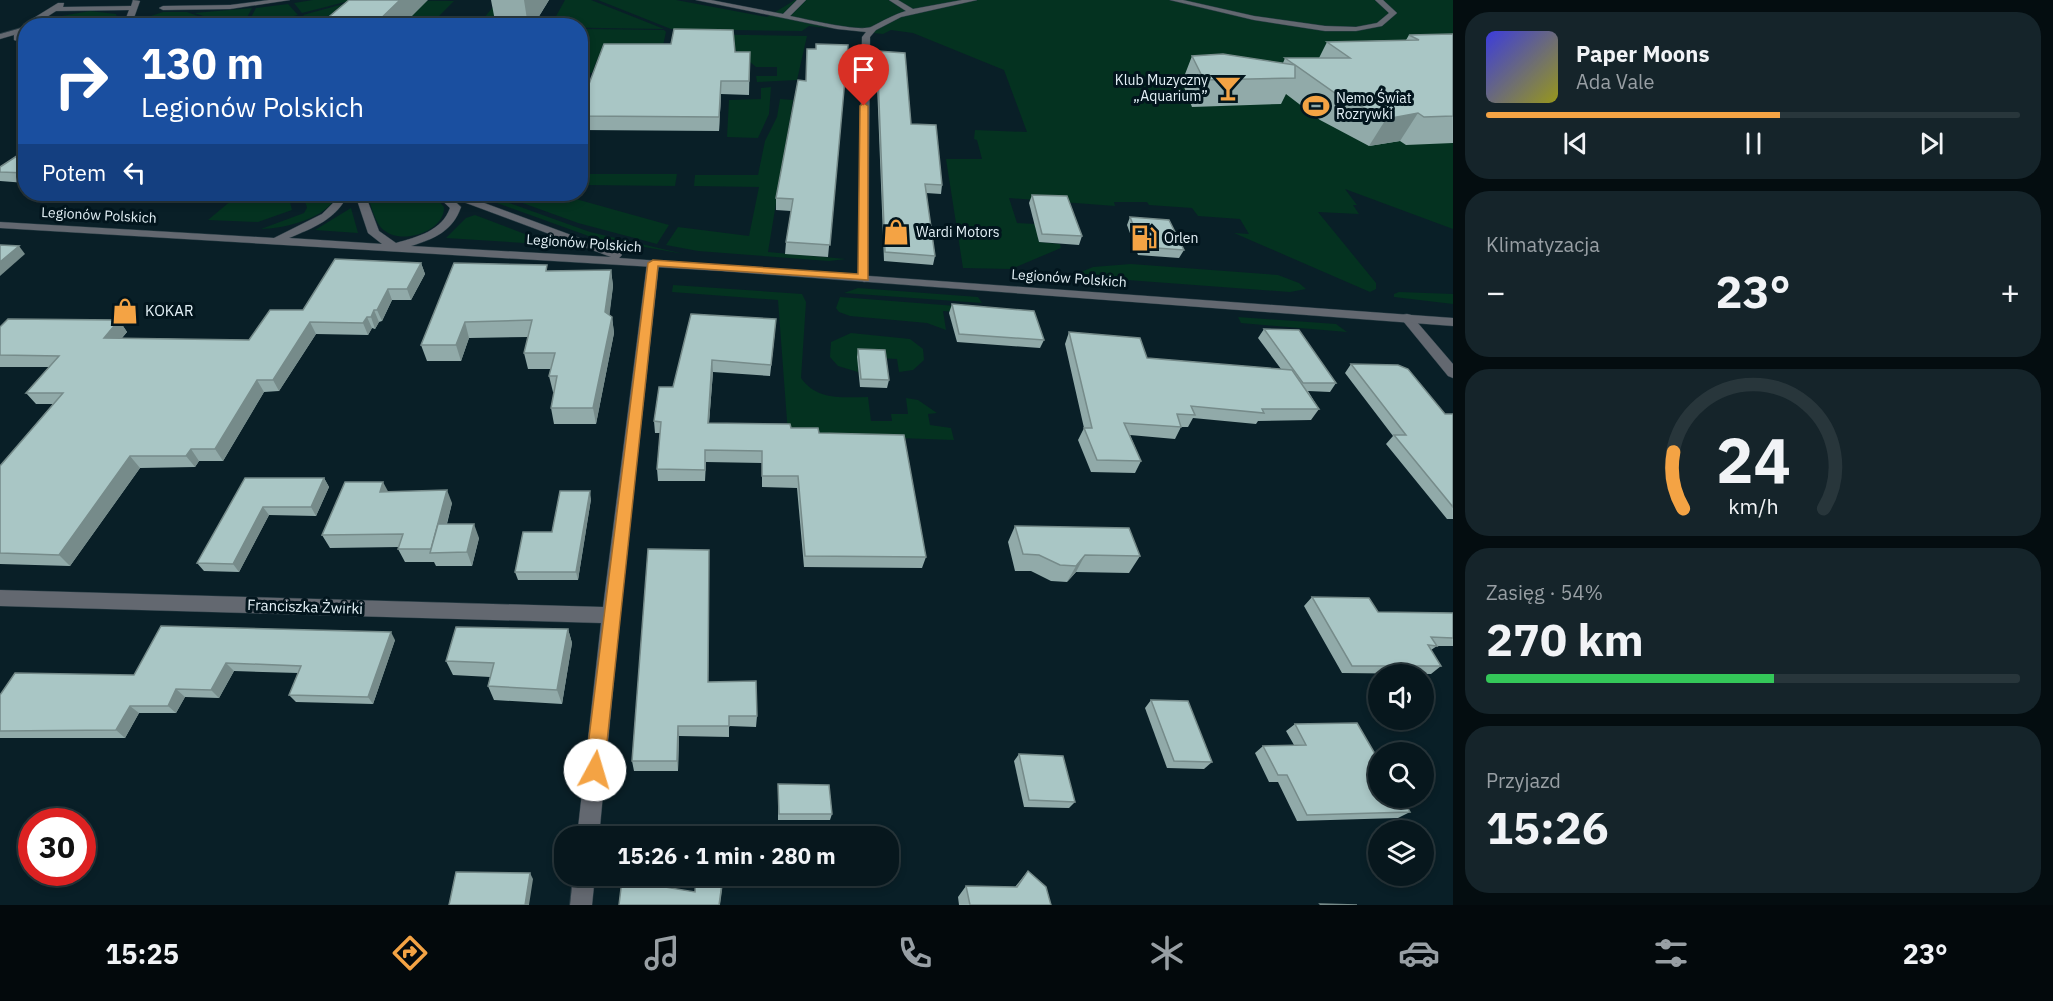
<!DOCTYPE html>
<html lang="pl">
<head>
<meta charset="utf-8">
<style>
  :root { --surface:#07171d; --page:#15242a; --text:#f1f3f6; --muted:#989fa4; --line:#28363b; --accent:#f4a344 }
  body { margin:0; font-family:"IBM Plex Sans",sans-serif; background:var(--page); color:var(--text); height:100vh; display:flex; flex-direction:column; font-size:22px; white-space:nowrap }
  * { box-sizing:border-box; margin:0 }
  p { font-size:20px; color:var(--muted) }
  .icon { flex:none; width:33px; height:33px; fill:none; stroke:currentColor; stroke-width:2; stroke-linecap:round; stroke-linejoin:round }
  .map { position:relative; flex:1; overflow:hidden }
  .side { display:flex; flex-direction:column; gap:12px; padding:12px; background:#040d10; width:600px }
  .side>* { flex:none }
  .hud { position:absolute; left:18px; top:18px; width:570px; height:183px; border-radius:24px; box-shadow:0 3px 9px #0003,0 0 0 2px var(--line); background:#1a4fa0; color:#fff; overflow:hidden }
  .buttons { position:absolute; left:1368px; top:664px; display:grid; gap:12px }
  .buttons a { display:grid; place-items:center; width:66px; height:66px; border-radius:50%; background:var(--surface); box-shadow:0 3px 9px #0003,0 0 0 2px var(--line); font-size:30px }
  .speed { position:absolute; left:18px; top:808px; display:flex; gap:12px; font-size:30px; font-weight:700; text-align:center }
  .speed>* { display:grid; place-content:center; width:78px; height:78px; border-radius:50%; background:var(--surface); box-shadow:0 3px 9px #0003,0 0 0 2px var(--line); line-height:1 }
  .speed .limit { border:9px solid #d22; background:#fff; color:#111 }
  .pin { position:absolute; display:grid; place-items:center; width:51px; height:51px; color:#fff; margin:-62px -26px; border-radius:50% 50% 50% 0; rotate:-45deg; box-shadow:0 0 6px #0007 }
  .pin .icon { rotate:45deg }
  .me { position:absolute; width:66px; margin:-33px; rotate:6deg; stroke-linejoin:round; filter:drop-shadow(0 0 4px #0008) }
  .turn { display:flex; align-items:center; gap:21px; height:126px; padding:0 24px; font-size:27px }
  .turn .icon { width:78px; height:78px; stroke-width:2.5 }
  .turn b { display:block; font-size:42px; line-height:51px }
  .then { display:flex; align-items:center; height:57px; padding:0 24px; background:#0003; gap:12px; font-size:22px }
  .big { font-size:45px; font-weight:700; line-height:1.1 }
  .side .widget { flex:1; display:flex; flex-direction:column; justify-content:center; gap:9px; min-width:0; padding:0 21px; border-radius:24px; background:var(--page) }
  .side .dial { align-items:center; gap:0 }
  .dial svg { height:156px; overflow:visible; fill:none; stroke:var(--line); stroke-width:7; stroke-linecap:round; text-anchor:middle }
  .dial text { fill:var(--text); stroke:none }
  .song { display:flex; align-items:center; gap:18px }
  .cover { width:72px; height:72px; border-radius:9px; background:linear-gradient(135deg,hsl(240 70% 55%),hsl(60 70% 35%)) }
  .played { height:6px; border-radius:3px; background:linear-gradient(90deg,var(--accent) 55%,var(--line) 55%) }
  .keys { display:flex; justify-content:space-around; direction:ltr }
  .heat { display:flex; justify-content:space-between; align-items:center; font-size:33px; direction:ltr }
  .charge { height:9px; border-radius:4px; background:linear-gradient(90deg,#34c759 54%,var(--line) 0) }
  .trip { position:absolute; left:554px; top:826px; width:345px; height:60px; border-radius:24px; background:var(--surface); box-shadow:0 3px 9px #0003,0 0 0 2px var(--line); font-weight:700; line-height:60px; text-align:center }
  .tabs { display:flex; height:96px; justify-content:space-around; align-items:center; background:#03090c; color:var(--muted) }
  .tabs .icon { width:42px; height:42px }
  .tabs .on { color:var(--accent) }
  .tabs b { font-size:27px; color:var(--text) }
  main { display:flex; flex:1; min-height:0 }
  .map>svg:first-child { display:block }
  .green { fill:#043220 }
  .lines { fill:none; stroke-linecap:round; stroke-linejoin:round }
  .minor-casing { stroke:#283c44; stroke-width:1 }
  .tertiary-casing { stroke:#283c44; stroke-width:1 }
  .minor { fill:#636870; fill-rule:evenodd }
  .tertiary { fill:#636870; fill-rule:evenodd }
  .wall { fill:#91aaa9 }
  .shaded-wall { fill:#768b8a }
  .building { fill:#a9c6c5; stroke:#768b8a; stroke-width:1.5 }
  .route { fill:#f4a344; stroke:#9f6a2c; stroke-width:1.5 }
  .labels { text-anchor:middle; stroke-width:6; stroke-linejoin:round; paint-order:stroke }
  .far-poi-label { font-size:14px; fill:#e4f1f7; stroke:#02151d; text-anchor:start }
  .far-street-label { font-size:14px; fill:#e4f1f7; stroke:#02151d }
  .poi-label { font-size:15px; fill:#e4f1f7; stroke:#02151d; text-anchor:start }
  .street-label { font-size:15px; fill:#e4f1f7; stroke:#02151d }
</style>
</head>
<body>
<main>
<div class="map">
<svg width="1453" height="905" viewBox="0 0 1453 905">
  <rect width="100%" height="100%" fill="#091f27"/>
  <g class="green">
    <polygon points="313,0 353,0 302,13 294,3"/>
    <polygon points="358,0 454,1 437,18 440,19 434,25 313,25 303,15"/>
    <polygon points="499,0 508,17 555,18 565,0 591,0 664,29 477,26"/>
    <polygon points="598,0 676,0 767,17 795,0 1453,0 1453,229 1345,189 1357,205 1353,205 1359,214 1318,212 1376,283 1376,289 1370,292 1234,233 1249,234 1240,219 1198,216 1192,208 1149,205 1147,202 1114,202 1115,206 1009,198 1017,223 1035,224 1039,242 1060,244 1061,248 1011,269 963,268 946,159 982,159 977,140 974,139 975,130 1027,132 1004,70 913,33 891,30 883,34 809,26 802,31 671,29"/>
    <polygon points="288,4 298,15 259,25 247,25 256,8"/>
    <polygon points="252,8 243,25 231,25 194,13"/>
    <polygon points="90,11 116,14 118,19 111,25 37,25 56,17"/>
    <polygon points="163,12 187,12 223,25 149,25 151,16"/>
    <polygon points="581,29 664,30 666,32 661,55 599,55 592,73 581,73"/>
    <polygon points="676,34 807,36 797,80 757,82 756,76 777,76 777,67 756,67 733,48"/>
    <polygon points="771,87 769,114 758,138 727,137 729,100 761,99 761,88"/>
    <polygon points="780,99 793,100 768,252 846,259 829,261 698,251 666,245 678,227 749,236 759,187 694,186 695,175 758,175 765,141 777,117"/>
    <polygon points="590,174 677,174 675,186 586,185"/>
    <polygon points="239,194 288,194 292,210 258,222 208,220"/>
    <path d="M303,194H336C331,218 282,229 261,229L304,213L307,208Z"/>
    <path d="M367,194C389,193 429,186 444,207C445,231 403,245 385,231C375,225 371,204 367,194Z"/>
    <polygon points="472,194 484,194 590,232 684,254 594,238"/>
    <polygon points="498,194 566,194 565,196 669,225 657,244 578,223"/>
    <polygon points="351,208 358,233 315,230"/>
    <polygon points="475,215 530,236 532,238 524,243 446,238 466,218"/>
    <polygon points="1131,264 1278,275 1299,283 1306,289 1290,292 1087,277 1081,272 1093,267"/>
    <path d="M673,285L802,294L806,302L801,378C817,401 843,397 868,397L871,421H892L891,414H908L906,398L918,400L937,413L928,414L930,425L951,428L954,440L788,434L778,300L672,292Z"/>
    <polygon points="858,288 978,297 982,303 844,293"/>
    <polygon points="1399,292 1453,294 1453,304 1394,297 1394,294"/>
    <polygon points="840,297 982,308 983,314 943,311 946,330 927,323 850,316 839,312 836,308"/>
    <polygon points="1238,317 1336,324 1347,332 1241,323"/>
    <polygon points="851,333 910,339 923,349 924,360 913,370 899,372 897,359 858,357 858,372 838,366 830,357 831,342"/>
  </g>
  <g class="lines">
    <g class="minor-casing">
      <g id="minor">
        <polygon points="269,0 290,0 230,9 163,10 159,8 163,6 230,5"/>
        <path d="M696,0H711L783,14L797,0H806L790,16C806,19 858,32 871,27C883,21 893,15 906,11L889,0H898L913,9L962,0H977L901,17L876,30L870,37L868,281L864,282L858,278L862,37L866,32L837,29Z"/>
        <polygon points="1170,0 1183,0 1254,16 1325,26 1356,27 1377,23 1389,13 1375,0 1383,0 1397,13 1382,26 1356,31 1325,31 1254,20"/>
        <polygon points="21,28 24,32 0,39 0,34"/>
        <polygon points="653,260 659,263 620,615 599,837 577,837 601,623 0,606 0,590 603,607 647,263"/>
        <polygon points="1407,314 1411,315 1453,364 1453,378 1448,376 1403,321 1403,315"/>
        <polygon points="573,876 595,876 592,905 570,905"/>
      </g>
    </g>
    <g class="tertiary-casing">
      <g id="tertiary">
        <polygon points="133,0 140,1 131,26 123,26 129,10 56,11 33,26 26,26 21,42 14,40 14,35 24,24 58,3 64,3 63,7 131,6"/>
        <path d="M338,194H348C337,219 313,228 289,238L382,244L368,233L355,194H365L379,231L396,243C417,237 442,231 450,208L435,194H460L620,253L622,255L619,258L1453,318V326L721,271L0,228V222L274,238L322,214L334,202ZM450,197L611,257L411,246C434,239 453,231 461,207Z"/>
      </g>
    </g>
    <use href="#minor" class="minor"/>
    <use href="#tertiary" class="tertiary"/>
  </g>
  <g class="wall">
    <polygon points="491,0 549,0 533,26 496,26"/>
    <polygon points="1453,34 1453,143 1406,145 1400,141 1369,146 1320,120 1286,94 1281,104 1192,107 1182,82 1192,56 1283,63 1285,58 1319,58 1327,42 1406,40 1409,35"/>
    <polygon points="848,45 828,257 785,254 786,242 791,211 776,210 776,198 806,81 807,49 816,49"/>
    <polygon points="877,51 911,124 942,185 941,194 926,193 935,256 933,265 884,261 876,59"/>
    <polygon points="735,52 750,52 749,95 721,94 719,131 580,130 580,108"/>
    <polygon points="26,150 26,183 0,181 0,167"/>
    <polygon points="1032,195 1082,236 1079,245 1039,242 1029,203"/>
    <polygon points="1130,217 1184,250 1179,258 1138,255 1127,225"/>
    <polygon points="421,263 425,274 411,300 392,300 382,321 379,322 375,329 372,328 368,335 316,334 279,391 264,392 223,461 199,461 195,467 140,468 70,566 0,564 0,466 53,404 36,404 26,393 49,367 0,367 0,327 119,320 127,332 122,338 249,340 303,310"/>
    <polygon points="611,270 613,286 609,315 612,317 614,333 596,424 554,424 551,408 554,392 553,392 549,376 551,369 528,369 524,353 528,337 469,338 461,361 427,361 421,345 548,271"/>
    <polygon points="952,304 1044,340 1040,348 957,342 949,313"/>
    <polygon points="691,314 775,331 770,376 713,372 709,423 791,428 819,433 926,557 922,568 804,567 797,488 762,487 762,463 706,462 705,481 658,481 657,469 660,433 655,433 654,421 673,387"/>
    <polygon points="1264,329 1336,383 1330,392 1308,391 1319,409 1311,420 1258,421 1256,424 1193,418 1188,427 1181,427 1175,439 1130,435 1141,461 1135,473 1091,472 1078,440 1084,428 1065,344 1069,332 1147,358 1281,369 1258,338"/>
    <polygon points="858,349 889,380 887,388 860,387 857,357"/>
    <polygon points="1351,364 1445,414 1453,414 1453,519 1447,519 1386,444 1393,436 1345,373"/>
    <polygon points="245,478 324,478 329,487 316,516 269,515 239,572 204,571 197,563"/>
    <polygon points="388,492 452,503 447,524 479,538 472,566 436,566 434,562 405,562 398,549 399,547 330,548 322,535"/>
    <polygon points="591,499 578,580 518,580 515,572"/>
    <polygon points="1015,526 1140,556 1129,573 1076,572 1067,582 1051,581 1031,571 1015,571 1008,542"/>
    <polygon points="709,562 708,682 757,716 756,727 729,726 729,737 679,736 678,771 634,771 632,761"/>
    <polygon points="1312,597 1378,612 1453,613 1453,646 1437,646 1431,650 1441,666 1431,674 1342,673 1304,606"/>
    <polygon points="568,629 572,643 562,704 494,700 488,686 490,677 453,675 446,661"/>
    <polygon points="395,640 373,704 296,702 289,695 298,673 234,671 219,698 185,697 176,713 139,713 125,738 0,738 0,695 134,675"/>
    <polygon points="1151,700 1212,762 1204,769 1167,768 1145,708"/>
    <polygon points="1295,724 1410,812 1398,818 1297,821 1278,782 1269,782 1255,753 1263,746 1294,745 1286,731"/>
    <polygon points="1019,754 1075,802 1069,808 1024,807 1014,761"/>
    <polygon points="778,784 832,814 830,820 778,820"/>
    <polygon points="1028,871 1051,905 959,905 958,897 966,886 1015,887"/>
  </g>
  <g class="shaded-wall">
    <polygon points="400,0 428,0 402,26 373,26"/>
    <polygon points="524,0 549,0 533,26 528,26"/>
    <polygon points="721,81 721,94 719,131 719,117"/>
    <polygon points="1418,113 1400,141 1369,146 1386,119"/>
    <polygon points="19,246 25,254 0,276 0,262"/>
    <polygon points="421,263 425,274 411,300 407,289"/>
    <polygon points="611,270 613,286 608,328 605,312"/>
    <polygon points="388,289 392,300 382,321 377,310"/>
    <polygon points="374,310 379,322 375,329 371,317"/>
    <polygon points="367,317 372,328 368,335 363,323"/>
    <polygon points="612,317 614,333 596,424 593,408"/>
    <polygon points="119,320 127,332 112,349 104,338"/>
    <polygon points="310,322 316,334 279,391 273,380"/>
    <polygon points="465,322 469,338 461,361 456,345"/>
    <polygon points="712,360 713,372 708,435 708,423"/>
    <polygon points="257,380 264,392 223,461 215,449"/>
    <polygon points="191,449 199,461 195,467 186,456"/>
    <polygon points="130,456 140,468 70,566 59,555"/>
    <polygon points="324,478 329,487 316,516 311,507"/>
    <polygon points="383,482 390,495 380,492"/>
    <polygon points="447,490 452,503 439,553 431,549"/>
    <polygon points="590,491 591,499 578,580 576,572"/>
    <polygon points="263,507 269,515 239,572 233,564"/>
    <polygon points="474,524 479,538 472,566 467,552"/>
    <polygon points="1085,555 1076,572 1067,582 1076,566"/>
    <polygon points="568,629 572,643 562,704 557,690"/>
    <polygon points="391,632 395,640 373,704 368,697"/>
    <polygon points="226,663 234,671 219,698 211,690"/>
    <polygon points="176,689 185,697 176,713 168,706"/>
    <polygon points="130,706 139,713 125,738 116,730"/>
    <polygon points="678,726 679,736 678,771 677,761"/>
    <polygon points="530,873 533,879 529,905 525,905"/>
    <polygon points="723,876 724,876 720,905 719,905"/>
  </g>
  <g class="building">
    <polygon points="349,0 400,0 373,26 318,26"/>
    <polygon points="674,29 733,30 735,52 750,52 749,81 721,81 719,117 580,116 580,108 604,44 671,44"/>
    <polygon points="1453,34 1453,116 1424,117 1418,113 1386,119 1335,93 1295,65 1295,78 1204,80 1192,56 1223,54 1295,65 1285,58 1350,58 1327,42 1419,40 1409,35"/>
    <polygon points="816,44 848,45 830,245 786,242 793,199 776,198 798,80 806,81 807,49 816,49"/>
    <polygon points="877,51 905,53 911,124 936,125 942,185 925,184 935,256 885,252"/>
    <polygon points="26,150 26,173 0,172 0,167"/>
    <polygon points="1032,195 1067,196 1082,236 1042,234"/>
    <polygon points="1130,217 1169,220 1184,250 1142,247"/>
    <polygon points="0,245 19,246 0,262"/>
    <polygon points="335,259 421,263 407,289 388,289 377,310 374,310 371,317 367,317 363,323 310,322 273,380 257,380 215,449 191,449 186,456 130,456 59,555 0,553 0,466 63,393 26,393 59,356 0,355 0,327 8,319 119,320 104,338 249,340 270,310 303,310"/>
    <polygon points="454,263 547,265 546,271 611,270 605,312 612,317 593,408 551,408 557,376 549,376 555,353 524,353 532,320 465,322 456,345 421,345"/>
    <polygon points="952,304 1034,311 1044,340 959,334"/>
    <polygon points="691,314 776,319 771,365 712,360 708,423 790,424 791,428 818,428 819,433 904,435 926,557 805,556 798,476 762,476 762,451 705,450 705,470 657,469 661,422 654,421 659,387 673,387"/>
    <polygon points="1264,329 1299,330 1336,383 1303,383"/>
    <polygon points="1069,332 1140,338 1147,358 1292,370 1319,409 1262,409 1264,413 1191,406 1195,415 1177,414 1181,427 1124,423 1141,461 1097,460 1084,428 1092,428"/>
    <polygon points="858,349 885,350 889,380 861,379"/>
    <polygon points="1351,364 1398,365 1408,369 1445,414 1453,414 1453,507 1394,435 1406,435"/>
    <polygon points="245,478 324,478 311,507 263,507 233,564 197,563"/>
    <polygon points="345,482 383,482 380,492 447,490 431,549 398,549 403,534 322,535"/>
    <polygon points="560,491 590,491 576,572 515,572 523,532 552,532"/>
    <polygon points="438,524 474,524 467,552 430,553"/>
    <polygon points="1015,526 1129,528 1140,556 1085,555 1076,566 1060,565 1039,555 1023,554"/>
    <polygon points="648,549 709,550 708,682 756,681 757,716 729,716 729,726 678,726 677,761 632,761"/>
    <polygon points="1312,597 1369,598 1378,612 1453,613 1453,638 1431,637 1437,646 1428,645 1441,666 1352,666"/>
    <polygon points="161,626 391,632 368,697 289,695 301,666 226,663 211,690 176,689 168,706 130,706 116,730 0,731 0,695 15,673 134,675"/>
    <polygon points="456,627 568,629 557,690 488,686 494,663 446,661"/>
    <polygon points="1151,700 1188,701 1212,762 1174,761"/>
    <polygon points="1357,723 1378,759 1378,798 1402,798 1410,812 1307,815 1287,775 1278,775 1263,746 1306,745 1295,724"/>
    <polygon points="1019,754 1063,756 1075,802 1029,800"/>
    <polygon points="778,784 829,785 832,814 779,814"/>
    <polygon points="699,826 759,826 759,837 698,837"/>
    <polygon points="1028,871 1046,887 1051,905 970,905 966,886 1017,887"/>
    <polygon points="456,872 530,873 525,905 449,905"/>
    <polygon points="696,876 723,876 719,905 619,905 622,880 695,892"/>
    <polygon points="1320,904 1357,905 1321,905"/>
  </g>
  <polygon class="route" points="864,103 868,106 868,280 658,266 604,770 601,777 595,780 588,777 585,770 648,263 653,260 858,274 860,106"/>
  <defs>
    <g id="bar-bare" transform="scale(2.07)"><path d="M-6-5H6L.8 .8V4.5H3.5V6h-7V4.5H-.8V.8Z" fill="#f4a344" stroke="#02151d" stroke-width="2.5" paint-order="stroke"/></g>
    <g id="stadium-bare" transform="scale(2.07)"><path d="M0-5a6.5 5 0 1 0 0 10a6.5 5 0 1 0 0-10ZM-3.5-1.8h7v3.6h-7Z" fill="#f4a344" stroke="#02151d" stroke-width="2.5" paint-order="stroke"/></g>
    <g id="shop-bare" transform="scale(2.07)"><path d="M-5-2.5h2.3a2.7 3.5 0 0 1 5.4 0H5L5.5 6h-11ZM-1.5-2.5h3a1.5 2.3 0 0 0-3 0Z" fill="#f4a344" stroke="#02151d" stroke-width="2.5" paint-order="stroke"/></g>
    <g id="fuel-bare" transform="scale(2.07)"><path d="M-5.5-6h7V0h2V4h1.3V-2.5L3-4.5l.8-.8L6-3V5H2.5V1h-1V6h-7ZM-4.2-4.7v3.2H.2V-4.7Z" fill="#f4a344" stroke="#02151d" stroke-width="2.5" paint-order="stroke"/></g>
  </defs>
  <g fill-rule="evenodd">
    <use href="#bar-bare" x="1228" y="88"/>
    <use href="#stadium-bare" x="1316" y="106"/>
    <use href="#shop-bare" x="896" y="232"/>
    <use href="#fuel-bare" x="1144" y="238"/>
    <use href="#shop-bare" x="125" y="311"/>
  </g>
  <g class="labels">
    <g class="far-poi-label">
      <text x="1208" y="85" text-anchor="end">Klub Muzyczny<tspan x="1208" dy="16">„Aquarium”</tspan></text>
      <text x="1336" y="103">Nemo Świat<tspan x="1336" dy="16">Rozrywki</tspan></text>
      <text x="916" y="237">Wardi Motors</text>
      <text x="1164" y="243">Orlen</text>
    </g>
    <g class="far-street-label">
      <text transform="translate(99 215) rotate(3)" y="5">Legionów Polskich</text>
      <text transform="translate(584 243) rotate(4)" y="5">Legionów Polskich</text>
      <text transform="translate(1069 278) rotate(4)" y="5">Legionów Polskich</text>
    </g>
    <g class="poi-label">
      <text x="145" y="316">KOKAR</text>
    </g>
    <g class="street-label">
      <text transform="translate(305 607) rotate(2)" y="5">Franciszka Żwirki</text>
    </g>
  </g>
</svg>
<div class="buttons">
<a><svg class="icon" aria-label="sound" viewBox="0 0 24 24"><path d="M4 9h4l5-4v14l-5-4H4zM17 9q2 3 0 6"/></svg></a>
<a><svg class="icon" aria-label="search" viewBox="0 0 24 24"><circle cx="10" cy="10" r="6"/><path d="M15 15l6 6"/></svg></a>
<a><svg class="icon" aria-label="layers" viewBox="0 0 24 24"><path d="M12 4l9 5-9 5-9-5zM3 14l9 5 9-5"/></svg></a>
</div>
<div class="speed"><div class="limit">30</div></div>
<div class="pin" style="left:864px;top:106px;background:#d93025"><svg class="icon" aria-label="arrive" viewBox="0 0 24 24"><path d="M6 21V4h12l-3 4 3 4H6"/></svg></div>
<svg class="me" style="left:595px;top:770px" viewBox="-20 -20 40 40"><circle r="19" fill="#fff"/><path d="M0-13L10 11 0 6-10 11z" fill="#f4a344"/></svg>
<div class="trip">15:26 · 1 min · 280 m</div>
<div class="hud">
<div class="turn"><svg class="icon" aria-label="right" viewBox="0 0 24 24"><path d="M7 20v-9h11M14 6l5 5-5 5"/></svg><div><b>130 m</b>Legionów Polskich</div></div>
<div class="then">Potem<svg class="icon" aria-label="left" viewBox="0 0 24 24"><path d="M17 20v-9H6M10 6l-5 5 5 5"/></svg></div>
</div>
</div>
<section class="side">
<div class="widget">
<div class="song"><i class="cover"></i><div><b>Paper Moons</b><p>Ada Vale</p></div></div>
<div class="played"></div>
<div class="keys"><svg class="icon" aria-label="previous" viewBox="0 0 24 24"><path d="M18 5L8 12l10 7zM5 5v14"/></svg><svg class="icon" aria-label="pause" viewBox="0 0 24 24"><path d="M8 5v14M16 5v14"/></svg><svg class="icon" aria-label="next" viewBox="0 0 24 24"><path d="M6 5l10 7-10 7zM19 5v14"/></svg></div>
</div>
<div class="widget"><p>Klimatyzacja</p>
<div class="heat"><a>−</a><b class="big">23°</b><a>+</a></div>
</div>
<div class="widget dial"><svg viewBox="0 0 100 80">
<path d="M14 69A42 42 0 1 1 86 69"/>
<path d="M14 69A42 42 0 0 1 9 40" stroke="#f4a344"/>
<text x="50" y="56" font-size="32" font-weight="700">24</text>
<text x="50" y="72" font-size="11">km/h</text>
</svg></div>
<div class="widget"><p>Zasięg · 54%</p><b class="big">270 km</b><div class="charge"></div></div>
<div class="widget"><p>Przyjazd</p><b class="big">15:26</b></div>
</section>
</main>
<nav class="tabs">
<b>15:25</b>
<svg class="icon on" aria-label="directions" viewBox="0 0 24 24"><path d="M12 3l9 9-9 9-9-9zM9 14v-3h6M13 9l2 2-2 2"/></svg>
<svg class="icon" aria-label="music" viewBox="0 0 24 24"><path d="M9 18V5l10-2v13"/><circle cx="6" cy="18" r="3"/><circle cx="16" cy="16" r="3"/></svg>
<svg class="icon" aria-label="phone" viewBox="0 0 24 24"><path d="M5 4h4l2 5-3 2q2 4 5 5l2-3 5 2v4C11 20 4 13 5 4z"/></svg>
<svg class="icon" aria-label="climate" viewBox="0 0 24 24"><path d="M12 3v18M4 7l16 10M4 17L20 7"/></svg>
<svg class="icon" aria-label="car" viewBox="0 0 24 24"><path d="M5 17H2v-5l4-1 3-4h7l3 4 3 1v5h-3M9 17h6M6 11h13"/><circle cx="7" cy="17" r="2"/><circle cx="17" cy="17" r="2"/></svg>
<svg class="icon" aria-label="filters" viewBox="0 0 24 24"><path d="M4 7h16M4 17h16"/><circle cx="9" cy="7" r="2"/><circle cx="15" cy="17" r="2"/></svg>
<b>23°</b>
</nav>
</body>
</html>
